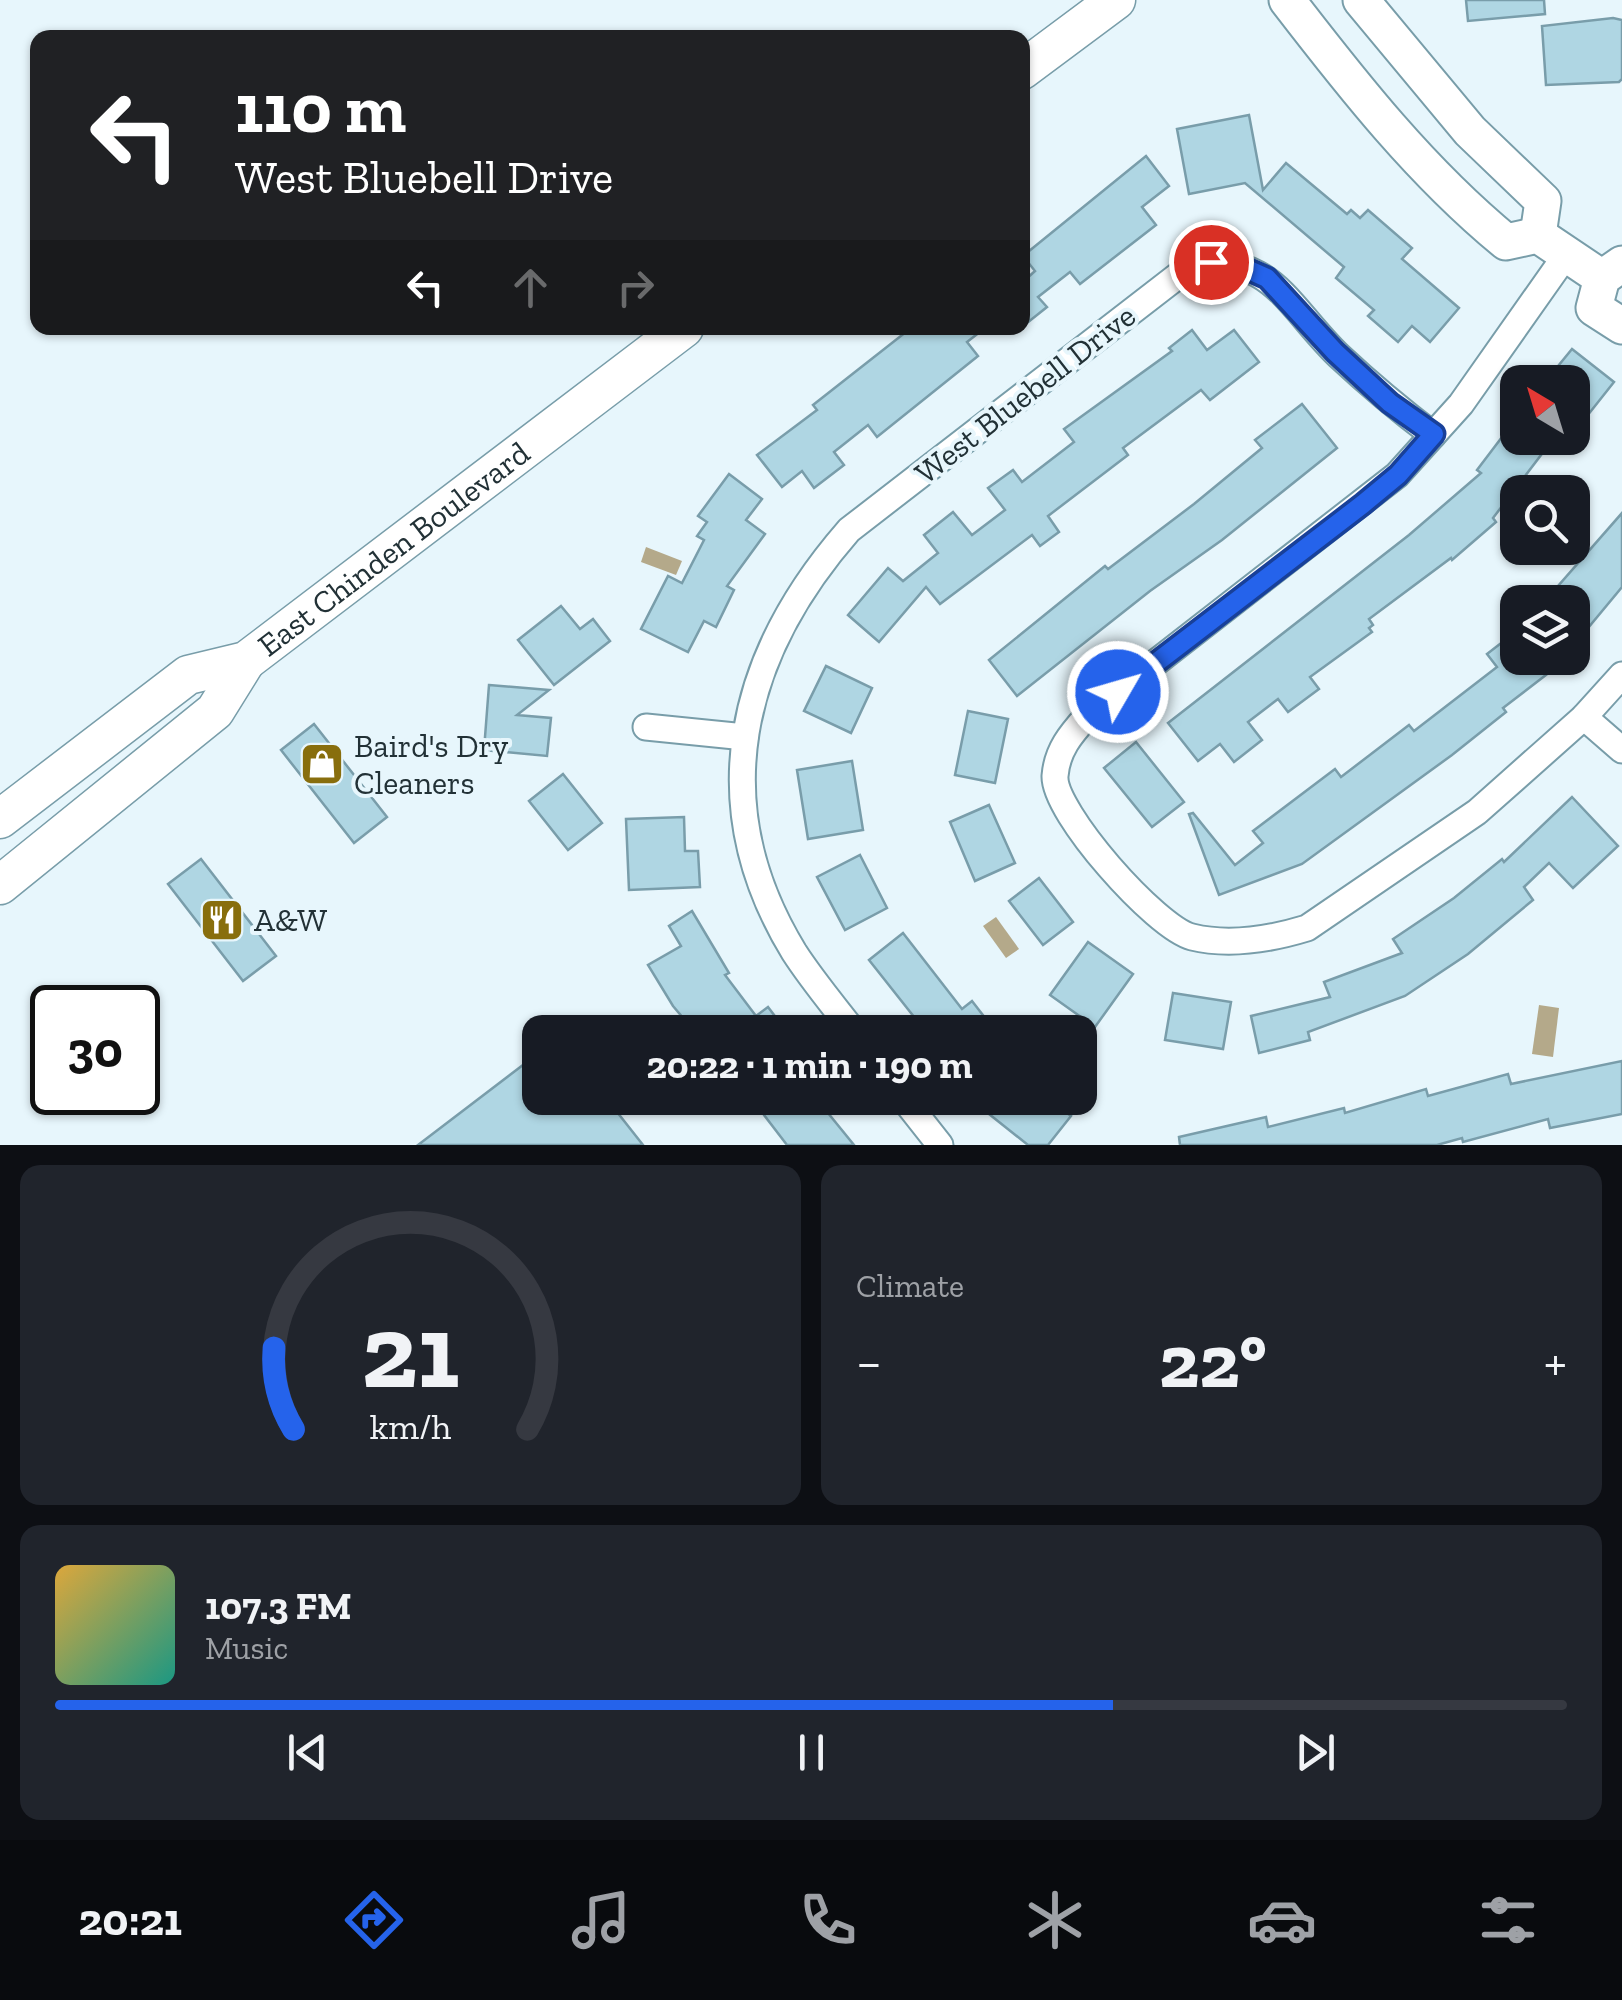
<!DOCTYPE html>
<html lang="en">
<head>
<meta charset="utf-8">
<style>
  :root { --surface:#171b24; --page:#20242c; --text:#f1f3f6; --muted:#9ea1a6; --line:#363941; --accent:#2563eb }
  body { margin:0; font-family:"Zilla Slab",serif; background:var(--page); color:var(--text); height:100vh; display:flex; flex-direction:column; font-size:38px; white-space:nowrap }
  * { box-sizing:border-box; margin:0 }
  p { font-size:32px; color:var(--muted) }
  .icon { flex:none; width:55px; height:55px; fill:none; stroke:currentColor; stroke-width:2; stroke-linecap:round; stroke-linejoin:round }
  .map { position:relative; height:1145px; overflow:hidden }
  .details { display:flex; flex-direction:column; gap:20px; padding:20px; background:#0d0f14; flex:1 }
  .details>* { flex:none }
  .guide { position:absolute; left:30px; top:30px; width:1000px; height:305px; border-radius:20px; box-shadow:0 2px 8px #0004; background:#202124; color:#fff; overflow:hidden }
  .needle { width:65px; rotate:322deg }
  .controls { position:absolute; left:1500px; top:365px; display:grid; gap:20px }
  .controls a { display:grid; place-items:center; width:90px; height:90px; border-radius:20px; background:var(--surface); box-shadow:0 2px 8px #0004; font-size:50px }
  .speed { position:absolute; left:30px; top:985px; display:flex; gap:20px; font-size:50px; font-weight:700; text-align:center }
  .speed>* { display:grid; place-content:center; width:130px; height:130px; border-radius:50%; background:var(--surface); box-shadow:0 2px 8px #0004; line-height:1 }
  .speed .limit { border:5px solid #111; border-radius:15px; background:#fff; color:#111 }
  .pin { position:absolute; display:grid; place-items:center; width:85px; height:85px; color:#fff; margin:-42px; border:5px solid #fff; border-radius:50%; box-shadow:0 2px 10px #0007 }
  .me { position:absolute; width:110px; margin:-55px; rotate:52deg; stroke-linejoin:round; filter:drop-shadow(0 0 8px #0008) }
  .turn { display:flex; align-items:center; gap:35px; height:210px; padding:0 40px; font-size:45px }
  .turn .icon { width:130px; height:130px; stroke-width:2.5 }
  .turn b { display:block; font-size:70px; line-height:85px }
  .lanes { display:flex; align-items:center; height:95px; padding:0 40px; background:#0003; justify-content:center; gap:50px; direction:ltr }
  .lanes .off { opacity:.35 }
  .big { font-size:75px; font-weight:700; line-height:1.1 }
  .details .widget { flex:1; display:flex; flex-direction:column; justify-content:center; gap:15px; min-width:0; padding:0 35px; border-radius:20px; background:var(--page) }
  .details .dial { align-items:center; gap:0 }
  .dial svg { height:260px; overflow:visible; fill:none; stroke:var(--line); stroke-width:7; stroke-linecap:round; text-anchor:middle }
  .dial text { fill:var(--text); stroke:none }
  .song { display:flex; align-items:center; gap:30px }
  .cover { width:120px; height:120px; border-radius:15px; background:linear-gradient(135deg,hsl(40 70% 55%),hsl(170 70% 35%)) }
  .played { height:10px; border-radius:5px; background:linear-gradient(90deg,var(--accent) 70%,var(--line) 70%) }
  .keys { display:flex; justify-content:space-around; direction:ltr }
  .heat { display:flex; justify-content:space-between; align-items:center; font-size:55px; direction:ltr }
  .details .tiles { flex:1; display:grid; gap:20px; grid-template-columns:1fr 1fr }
  .widget:last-child { grid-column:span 2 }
  .trip { position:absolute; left:522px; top:1015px; width:575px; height:100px; border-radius:20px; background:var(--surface); box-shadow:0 2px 8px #0004; font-weight:700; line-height:100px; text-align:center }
  .tab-bar { display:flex; height:160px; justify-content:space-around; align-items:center; background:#090b0e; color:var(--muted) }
  .tab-bar .icon { width:70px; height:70px }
  .tab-bar .selected { color:var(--accent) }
  .tab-bar b { font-size:45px; color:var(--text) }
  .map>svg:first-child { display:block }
  .water { fill:#b4a98a }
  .building { fill:#afd6e3; stroke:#799daa; stroke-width:2.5 }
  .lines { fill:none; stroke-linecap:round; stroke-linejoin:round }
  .street-casing { stroke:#789da9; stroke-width:29 }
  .secondary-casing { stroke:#789da9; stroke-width:39 }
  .primary-casing { stroke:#789da9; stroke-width:41 }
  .street { stroke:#fff; stroke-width:25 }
  .secondary { stroke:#fff; stroke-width:35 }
  .primary { stroke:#fff; stroke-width:38 }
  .route-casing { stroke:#184099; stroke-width:25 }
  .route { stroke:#2563eb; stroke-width:18 }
  .labels { text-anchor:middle; stroke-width:8; stroke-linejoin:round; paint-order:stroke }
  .street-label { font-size:32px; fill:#223136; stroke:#e7f6fc }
  .poi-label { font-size:32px; fill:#223136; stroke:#e7f6fc; text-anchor:start }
</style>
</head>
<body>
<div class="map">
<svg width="1622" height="1145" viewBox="0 0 1622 1145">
  <rect width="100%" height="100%" fill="#e7f6fc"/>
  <g class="water">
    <polygon points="646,547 682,561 676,575 641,562"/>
    <polygon points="996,917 1019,949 1006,958 983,926"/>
    <polygon points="1539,1005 1559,1008 1553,1057 1532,1054"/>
  </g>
  <g class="building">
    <polygon points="1466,0 1544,0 1545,14 1468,21"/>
    <polygon points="1613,18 1622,20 1622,79 1619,82 1546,85 1542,26"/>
    <polygon points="1249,115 1263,190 1286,163 1347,214 1351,210 1360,218 1368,210 1412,248 1402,259 1459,308 1430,342 1412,326 1398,342 1368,316 1374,310 1336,278 1344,267 1245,183 1189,194 1177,129"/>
    <polygon points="1146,156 1169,186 1142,207 1156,225 1080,284 1070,272 1038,297 1047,307 1022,327 1022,277 1025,280 1035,271 1023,256"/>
    <polygon points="911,328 985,328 967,342 978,356 877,437 868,425 834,452 844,465 814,488 802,471 782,487 757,455 817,410 813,405"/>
    <polygon points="1192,330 1207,350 1234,330 1259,362 1210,400 1201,390 1123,448 1128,455 1048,516 1059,532 1040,546 1032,535 940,604 926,587 879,642 848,615 888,568 903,581 938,553 924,535 953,512 972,535 1005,510 988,488 1013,470 1022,482 1074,442 1064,429 1172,351 1169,348"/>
    <polygon points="1572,349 1614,382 1572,435 1572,382 1545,382"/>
    <polygon points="1302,404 1337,448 1222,540 1150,591 1017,696 989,660 1105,566 1108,569 1194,504 1262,448 1255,440"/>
    <polygon points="1518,416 1518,438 1554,438 1493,518 1496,522 1452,560 1451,558 1369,619 1373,625 1369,628 1372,632 1310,677 1319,689 1288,712 1278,699 1248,722 1262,740 1234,762 1220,744 1198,761 1168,723 1409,535 1481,473 1477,470"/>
    <polygon points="729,474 762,499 746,520 765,534 727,586 734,590 716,627 704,621 688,652 641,629 668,576 682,583 704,540 697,536 707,522 698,516"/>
    <polygon points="1622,513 1622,587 1588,628 1572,615 1572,602 1544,602"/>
    <polygon points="561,606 580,629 593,619 610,641 554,685 518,640"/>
    <polygon points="1518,630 1518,658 1568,658 1503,708 1506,712 1452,755 1302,864 1219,895 1189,814 1193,813 1235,865 1263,843 1253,831 1335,769 1341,777 1409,725 1414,731 1497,667 1487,654"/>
    <polygon points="826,666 872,688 851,733 804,711"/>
    <polygon points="489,685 549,690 517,715 551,718 547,756 484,750"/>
    <polygon points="968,711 1008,719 995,783 955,775"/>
    <polygon points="314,724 387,817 354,843 281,750"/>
    <polygon points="1136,742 1184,802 1152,827 1104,768"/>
    <polygon points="852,761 863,830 808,839 797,770"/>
    <polygon points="563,774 602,823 568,850 529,801"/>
    <polygon points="1572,797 1618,846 1573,888 1549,863 1524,887 1533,900 1468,954 1405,996 1308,1032 1310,1040 1259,1053 1251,1016 1330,997 1324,982 1402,953 1393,939 1454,898 1502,859 1504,862"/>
    <polygon points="989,805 1015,863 975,881 950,822"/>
    <polygon points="684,817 685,851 698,851 700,887 629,890 626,819"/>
    <polygon points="860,855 887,908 845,930 817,877"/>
    <polygon points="201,859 276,956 243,981 168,884"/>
    <polygon points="1039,878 1073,922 1043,945 1009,901"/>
    <polygon points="692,911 729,973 725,975 756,1016 768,1007 787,1032 695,1032 673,1006 648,965 681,946 669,926"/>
    <polygon points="903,933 962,1009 972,1001 996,1032 926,1032 869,960"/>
    <polygon points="1088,942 1133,974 1095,1027 1050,995"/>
    <polygon points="1173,993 1231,1002 1223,1049 1165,1040"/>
    <polygon points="540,1052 540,1098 606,1098 643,1145 418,1145"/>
    <polygon points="1622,1061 1622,1114 1550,1128 1548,1119 1463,1142 1462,1138 1437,1145 1180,1145 1179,1137 1266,1117 1268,1127 1344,1108 1345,1113 1426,1089 1428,1096 1508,1074 1511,1084"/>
    <polygon points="751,1098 849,1098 828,1113 854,1145 787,1145"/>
    <polygon points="994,1098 1048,1098 1071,1116 1048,1145 1028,1145 984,1110"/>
  </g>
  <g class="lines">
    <g class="street-casing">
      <g id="street">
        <path d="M1566,255L1461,404L1397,475L1087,716C1071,734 1057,750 1055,776C1053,812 1156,928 1192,937C1229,946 1271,939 1307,928L1477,812L1584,717L1622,675"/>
        <polyline points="1584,717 1622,750"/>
        <polyline points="646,727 745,737"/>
        <path d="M854,1032C834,1006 812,980 794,952C703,803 739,656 849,530L1184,271C1268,245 1287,306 1339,356C1369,384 1400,410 1433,435"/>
        <polyline points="903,1098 940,1145"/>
      </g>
    </g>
    <g class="secondary-casing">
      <g id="secondary">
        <path d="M1287,0C1354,87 1421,172 1506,242L1538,235L1602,278"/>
        <polyline points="1361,0 1470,131 1543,201 1538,235"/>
        <polyline points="1622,264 1602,278 1594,308 1622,326"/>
      </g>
    </g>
    <g class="primary-casing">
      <g id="primary">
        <polyline points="1022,70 1116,0"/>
        <path id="s1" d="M0,819L188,675L246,661L684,328"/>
        <polyline points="0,885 215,711 246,661"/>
      </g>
    </g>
    <use href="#street" class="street"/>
    <use href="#secondary" class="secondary"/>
    <use href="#primary" class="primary"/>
  </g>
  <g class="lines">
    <g class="route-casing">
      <polyline id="route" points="1118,692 1363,504 1398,475 1434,434 1390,403 1335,352 1267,278 1240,266 1211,262"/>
    </g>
    <use href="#route" class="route"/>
  </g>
  <defs>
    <g id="shop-square" transform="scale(2.25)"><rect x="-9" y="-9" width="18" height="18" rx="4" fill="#886e0d" stroke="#e7f6fc"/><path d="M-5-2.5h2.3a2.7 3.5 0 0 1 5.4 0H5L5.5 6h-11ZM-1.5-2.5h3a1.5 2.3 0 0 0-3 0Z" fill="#fff"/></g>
    <g id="restaurant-square" transform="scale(2.25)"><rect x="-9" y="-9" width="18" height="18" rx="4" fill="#886e0d" stroke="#e7f6fc"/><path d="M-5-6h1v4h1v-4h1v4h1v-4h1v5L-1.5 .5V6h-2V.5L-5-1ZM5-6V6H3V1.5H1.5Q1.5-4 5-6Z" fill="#fff"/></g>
  </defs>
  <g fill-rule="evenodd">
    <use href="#shop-square" x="322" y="764"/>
    <use href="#restaurant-square" x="222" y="920"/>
  </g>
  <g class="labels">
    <g class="street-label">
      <text transform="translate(1025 394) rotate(-38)" y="11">West Bluebell Drive</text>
      <text dy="11" stroke="none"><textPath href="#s1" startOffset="482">East Chinden Boulevard</textPath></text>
    </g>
    <g class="poi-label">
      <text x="354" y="757">Baird's Dry<tspan x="354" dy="37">Cleaners</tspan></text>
      <text x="254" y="931">A&amp;W</text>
    </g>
  </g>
</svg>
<div class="controls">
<a><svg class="needle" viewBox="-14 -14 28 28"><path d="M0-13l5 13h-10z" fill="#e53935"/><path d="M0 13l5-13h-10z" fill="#9ea1a6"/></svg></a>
<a><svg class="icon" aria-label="search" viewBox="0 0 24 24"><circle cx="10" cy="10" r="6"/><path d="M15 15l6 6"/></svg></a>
<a><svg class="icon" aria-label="layers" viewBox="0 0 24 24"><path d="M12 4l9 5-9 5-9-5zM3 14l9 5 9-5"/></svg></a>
</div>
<div class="speed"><div class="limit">30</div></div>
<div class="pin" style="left:1211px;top:262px;background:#d93025"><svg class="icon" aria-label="arrive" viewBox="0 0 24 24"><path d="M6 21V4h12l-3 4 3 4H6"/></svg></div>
<svg class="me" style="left:1118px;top:692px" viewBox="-20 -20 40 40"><circle r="17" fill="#2563eb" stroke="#fff" stroke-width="3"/><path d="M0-11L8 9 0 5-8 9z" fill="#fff"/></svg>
<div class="trip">20:22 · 1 min · 190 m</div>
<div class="guide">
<div class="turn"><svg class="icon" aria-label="left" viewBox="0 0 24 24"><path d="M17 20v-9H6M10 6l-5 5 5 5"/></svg><div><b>110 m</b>West Bluebell Drive</div></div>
<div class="lanes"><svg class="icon" aria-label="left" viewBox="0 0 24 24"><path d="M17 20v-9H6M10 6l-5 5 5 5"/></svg><svg class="icon off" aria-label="ahead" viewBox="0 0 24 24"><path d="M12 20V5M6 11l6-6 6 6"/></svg><svg class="icon off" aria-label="right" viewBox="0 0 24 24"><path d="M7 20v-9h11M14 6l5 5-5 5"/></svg></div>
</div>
</div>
<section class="details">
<div class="tiles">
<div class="widget dial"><svg viewBox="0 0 100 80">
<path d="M14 69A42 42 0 1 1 86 69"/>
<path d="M14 69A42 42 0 0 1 8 44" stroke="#2563eb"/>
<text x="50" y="56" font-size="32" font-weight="700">21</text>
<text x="50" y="72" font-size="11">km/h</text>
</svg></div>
<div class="widget"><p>Climate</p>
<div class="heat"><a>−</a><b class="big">22°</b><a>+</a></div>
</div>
<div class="widget">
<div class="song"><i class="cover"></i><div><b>107.3 FM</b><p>Music</p></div></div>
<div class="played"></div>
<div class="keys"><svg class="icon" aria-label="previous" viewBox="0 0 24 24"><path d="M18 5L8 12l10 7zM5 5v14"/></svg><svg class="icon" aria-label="pause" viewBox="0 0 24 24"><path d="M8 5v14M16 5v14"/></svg><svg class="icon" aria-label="next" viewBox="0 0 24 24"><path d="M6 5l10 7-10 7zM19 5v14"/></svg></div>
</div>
</div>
</section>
<nav class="tab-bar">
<b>20:21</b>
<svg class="icon selected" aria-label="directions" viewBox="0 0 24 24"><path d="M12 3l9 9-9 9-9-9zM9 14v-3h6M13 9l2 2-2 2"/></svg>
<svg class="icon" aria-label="music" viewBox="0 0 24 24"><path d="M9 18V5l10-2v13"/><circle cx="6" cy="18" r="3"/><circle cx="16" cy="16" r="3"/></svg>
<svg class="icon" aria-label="phone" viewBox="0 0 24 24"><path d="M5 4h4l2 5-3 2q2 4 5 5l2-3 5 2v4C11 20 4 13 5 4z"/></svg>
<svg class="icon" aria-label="climate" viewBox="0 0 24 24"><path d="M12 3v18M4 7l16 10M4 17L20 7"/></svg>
<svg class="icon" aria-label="car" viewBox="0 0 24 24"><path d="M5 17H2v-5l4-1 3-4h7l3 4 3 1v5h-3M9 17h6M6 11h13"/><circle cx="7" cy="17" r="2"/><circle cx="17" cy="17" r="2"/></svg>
<svg class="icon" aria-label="filters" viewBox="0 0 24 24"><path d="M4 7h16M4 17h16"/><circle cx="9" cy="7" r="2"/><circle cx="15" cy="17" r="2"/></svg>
</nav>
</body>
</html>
